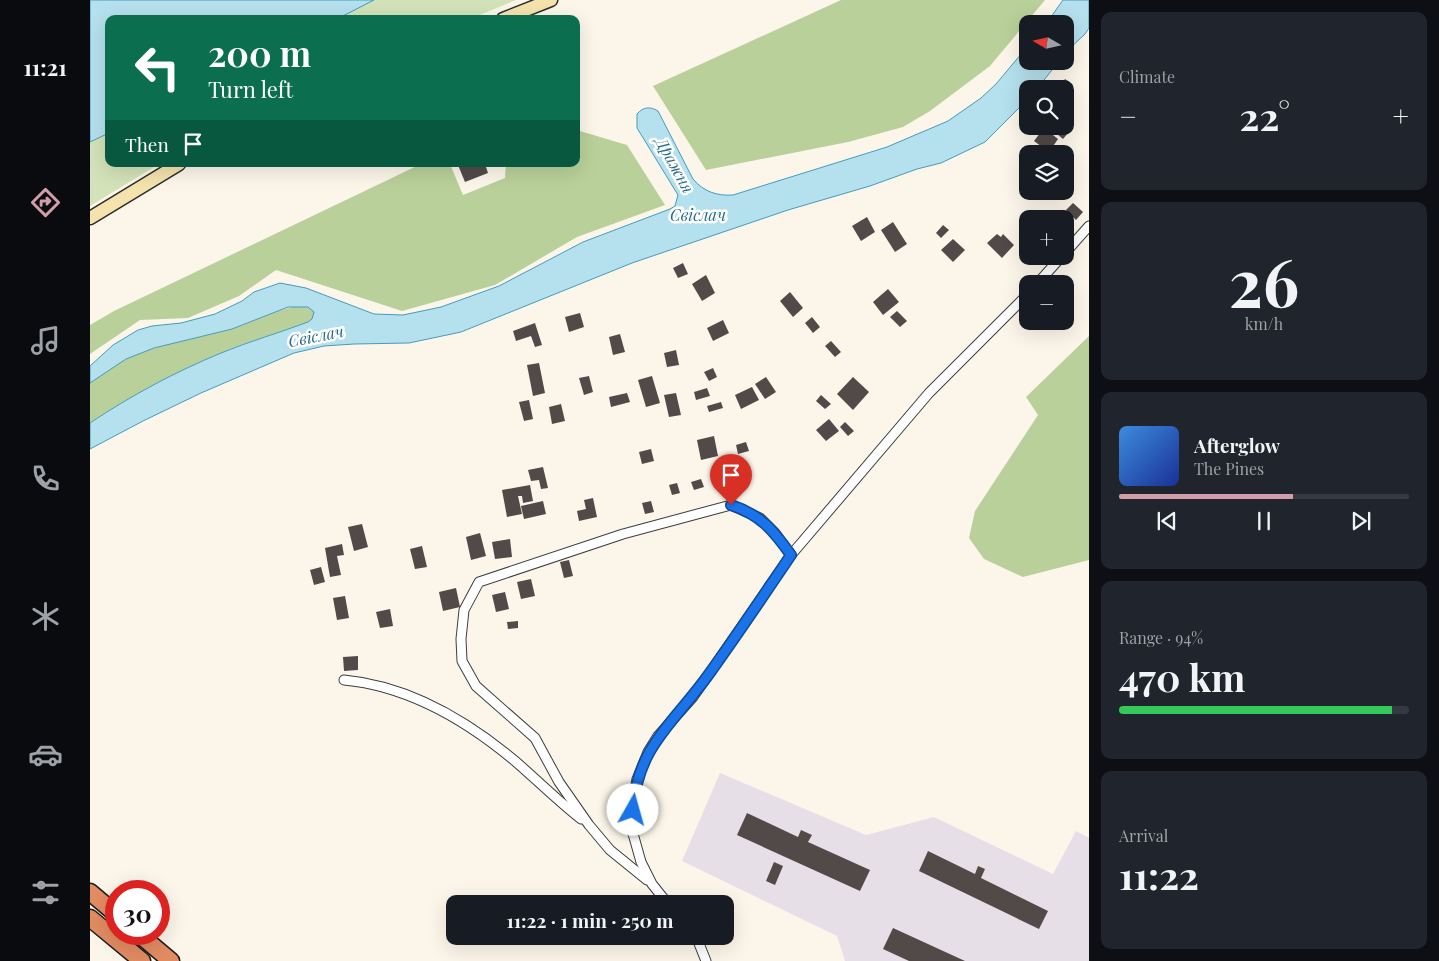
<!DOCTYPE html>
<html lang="en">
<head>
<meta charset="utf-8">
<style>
  :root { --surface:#171b24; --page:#20242c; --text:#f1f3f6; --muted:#9ea1a6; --line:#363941; --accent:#d09da8 }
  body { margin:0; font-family:"Playfair Display",serif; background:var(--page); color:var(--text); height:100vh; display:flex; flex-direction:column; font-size:19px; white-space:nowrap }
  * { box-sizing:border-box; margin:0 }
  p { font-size:16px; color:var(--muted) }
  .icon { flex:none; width:28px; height:28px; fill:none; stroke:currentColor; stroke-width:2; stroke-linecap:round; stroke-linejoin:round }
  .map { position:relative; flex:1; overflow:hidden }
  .panel { display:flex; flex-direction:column; gap:12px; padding:12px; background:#0d0f14; width:350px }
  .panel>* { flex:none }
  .guide { position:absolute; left:15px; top:15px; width:475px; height:152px; border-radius:10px; box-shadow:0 5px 20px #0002; background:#0b6e4f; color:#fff; overflow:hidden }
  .needle { width:32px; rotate:279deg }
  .controls { position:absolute; left:929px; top:15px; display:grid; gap:10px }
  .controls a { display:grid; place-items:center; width:55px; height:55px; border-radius:10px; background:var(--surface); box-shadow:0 5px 20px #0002; font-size:25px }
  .speed { position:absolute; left:15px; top:880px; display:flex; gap:10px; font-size:25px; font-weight:700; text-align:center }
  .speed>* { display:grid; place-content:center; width:65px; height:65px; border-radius:50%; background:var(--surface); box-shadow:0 5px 20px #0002; line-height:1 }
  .speed .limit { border:8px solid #d22; background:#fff; color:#111 }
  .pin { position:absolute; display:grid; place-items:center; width:42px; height:42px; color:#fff; margin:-51px -21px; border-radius:50% 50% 50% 0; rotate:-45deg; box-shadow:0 0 5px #0007 }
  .pin .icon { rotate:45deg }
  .me { position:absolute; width:55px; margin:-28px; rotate:7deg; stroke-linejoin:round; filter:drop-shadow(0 0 4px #0008) }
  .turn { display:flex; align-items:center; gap:18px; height:105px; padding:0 20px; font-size:22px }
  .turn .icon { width:65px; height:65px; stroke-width:2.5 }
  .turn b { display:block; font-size:35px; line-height:42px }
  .then { display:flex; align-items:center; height:48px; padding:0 20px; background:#0003; gap:10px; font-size:19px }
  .big { font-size:38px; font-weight:700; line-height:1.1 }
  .panel .tile { flex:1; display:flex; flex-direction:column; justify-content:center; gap:8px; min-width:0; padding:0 18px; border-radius:10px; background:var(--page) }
  .panel .dial { align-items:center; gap:0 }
  .dial b { font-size:65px; line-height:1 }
  .song { display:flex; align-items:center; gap:15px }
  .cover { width:60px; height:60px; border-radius:8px; background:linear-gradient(135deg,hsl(210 70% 55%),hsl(230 70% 35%)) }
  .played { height:5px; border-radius:2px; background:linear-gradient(90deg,var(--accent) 60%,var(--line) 60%) }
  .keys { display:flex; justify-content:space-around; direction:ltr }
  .heat { display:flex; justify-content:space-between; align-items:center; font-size:28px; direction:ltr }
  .charge { height:8px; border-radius:4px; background:linear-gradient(90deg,#34c759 94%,var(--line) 0) }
  .trip { position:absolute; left:356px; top:895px; width:288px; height:50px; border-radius:10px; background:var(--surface); box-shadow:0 5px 20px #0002; font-weight:700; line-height:50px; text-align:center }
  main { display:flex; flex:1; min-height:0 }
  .tab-bar { display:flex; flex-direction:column; width:90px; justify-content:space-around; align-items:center; background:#090b0e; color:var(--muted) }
  .tab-bar .icon { width:35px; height:35px }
  .tab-bar .on { color:var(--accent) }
  .tab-bar b { font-size:22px; color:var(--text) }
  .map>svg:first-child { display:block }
  .industrial { fill:#e6dfe8 }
  .green { fill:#d3e2b8 }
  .forest { fill:#b9d09a }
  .water { fill:#b5e0ed; stroke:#459bbb }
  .building { fill:#514a48 }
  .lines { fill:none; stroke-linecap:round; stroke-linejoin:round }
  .street-casing { stroke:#3d3d3d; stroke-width:11 }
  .secondary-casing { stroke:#2c2c2c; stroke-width:15 }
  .highway-casing { stroke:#1b1b1b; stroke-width:19 }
  .street { stroke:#fff; stroke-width:9 }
  .secondary { stroke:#f5e3ad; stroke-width:12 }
  .highway { stroke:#e28c62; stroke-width:16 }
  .route-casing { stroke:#114b97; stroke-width:12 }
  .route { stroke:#1a73e8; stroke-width:9 }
  .labels { text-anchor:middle; stroke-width:5; stroke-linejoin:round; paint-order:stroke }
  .water-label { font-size:16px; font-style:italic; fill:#246b8b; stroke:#fff }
</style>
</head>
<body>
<main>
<nav class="tab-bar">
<b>11:21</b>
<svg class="icon on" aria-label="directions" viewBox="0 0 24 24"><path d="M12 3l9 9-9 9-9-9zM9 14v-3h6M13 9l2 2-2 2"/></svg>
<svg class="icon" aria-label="music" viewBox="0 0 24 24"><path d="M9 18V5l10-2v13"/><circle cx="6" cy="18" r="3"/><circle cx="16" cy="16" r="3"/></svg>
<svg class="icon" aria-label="phone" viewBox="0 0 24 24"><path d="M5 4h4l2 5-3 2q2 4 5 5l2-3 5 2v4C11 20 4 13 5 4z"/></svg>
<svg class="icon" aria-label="climate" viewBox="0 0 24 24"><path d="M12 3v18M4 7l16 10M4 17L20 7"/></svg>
<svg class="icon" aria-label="car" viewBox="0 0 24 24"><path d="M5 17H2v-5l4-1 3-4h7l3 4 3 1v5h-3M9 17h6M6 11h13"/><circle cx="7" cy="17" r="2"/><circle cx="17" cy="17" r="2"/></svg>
<svg class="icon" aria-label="filters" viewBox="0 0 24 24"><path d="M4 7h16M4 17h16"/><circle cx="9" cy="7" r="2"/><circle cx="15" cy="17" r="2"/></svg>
</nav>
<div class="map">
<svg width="999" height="961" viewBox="0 0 999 961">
  <rect width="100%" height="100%" fill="#fcf6ea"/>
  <polygon class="industrial" points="630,773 776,835 844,817 963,874 986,831 999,838 999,961 755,961 747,936 592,861"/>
  <polygon class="green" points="0,0 426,0 380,19 19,19 19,164 69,164 0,206"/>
  <g class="forest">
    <polygon points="751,0 955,0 900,66 840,111 813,127 758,142 616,170 563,86"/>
    <polygon points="490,131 537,145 575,205 487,237 405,285 312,311 186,270 149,296 98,318 50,320 0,354 0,325 24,311 331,164 360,164 373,195 415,178 416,164 486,164 486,132"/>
    <path d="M213,306L222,309L224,312L222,319L218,322C189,333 159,341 131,353C85,372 42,395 0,423V383C43,345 90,344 141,329C166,322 187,307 213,306Z"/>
    <polygon points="999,336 999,560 933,577 894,559 879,538 885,511 948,415 936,397"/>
  </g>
  <g class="water">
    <polygon points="0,0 284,0 247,19 19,19 19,133 0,142"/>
    <polygon points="973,0 999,0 999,28 995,34 975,53 975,24 956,24"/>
    <path d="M937,47L938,61H969L947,89H938L937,100L895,142L851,163L827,169L780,186L698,210L542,263L371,332L319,343L264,344L234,346L204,353L111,393L53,421L0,449V423C42,395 85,372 131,353C160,341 189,333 218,322L222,319L224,312L218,307H198L142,329L64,348L36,359L0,383V366L23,345L48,330L62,326L91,323L125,314L152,301L164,292L190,283L216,288L284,314L313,315L351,307L409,286L493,242L580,209L585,206L588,195L547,128V114C553,107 560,106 568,111L603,179C614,192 627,196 643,195L797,147L858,121L891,98L906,84Z"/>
  </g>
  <g class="building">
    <polygon points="975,79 983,85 976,95 975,89 968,89"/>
    <polygon points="971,127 978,133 973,139 966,133"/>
    <polygon points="954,128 968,139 959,152 944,141"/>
    <polygon points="371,164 395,164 398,173 375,182 368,165"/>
    <polygon points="983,203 993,212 986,220 976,210"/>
    <polygon points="777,217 785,232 771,241 762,226"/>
    <polygon points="803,222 817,244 805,252 791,230"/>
    <polygon points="853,225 859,230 851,238 846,233"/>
    <polygon points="907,234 911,237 913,234 924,245 912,258 897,243"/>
    <polygon points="863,239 875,250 863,262 851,250"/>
    <polygon points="593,263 598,274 588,278 583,268"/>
    <polygon points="616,275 625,293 612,301 602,284"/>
    <polygon points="798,289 809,302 793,315 783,302"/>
    <polygon points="700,292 713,308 703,317 690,301"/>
    <polygon points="807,311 817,321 810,327 800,317"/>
    <polygon points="490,313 494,327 479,332 475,317"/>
    <polygon points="722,317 730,327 723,333 715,323"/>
    <polygon points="633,320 639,333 623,341 617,328"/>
    <polygon points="445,323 452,345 445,347 441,336 426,341 423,331"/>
    <polygon points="530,334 535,352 523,355 519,337"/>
    <polygon points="741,341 751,352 745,357 735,346"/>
    <polygon points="586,350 589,365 577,367 574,353"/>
    <polygon points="449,363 455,393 443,396 437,365"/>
    <polygon points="623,368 627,377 619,381 614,372"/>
    <polygon points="499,376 503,392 494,395 489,378"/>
    <polygon points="562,376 570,403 556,407 548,380"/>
    <polygon points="676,377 686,392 675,399 665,384"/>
    <polygon points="763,377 779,392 763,410 747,394"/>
    <polygon points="662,387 669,400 651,409 645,395"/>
    <polygon points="617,388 620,396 606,400 604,392"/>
    <polygon points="537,393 540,402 521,407 519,397"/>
    <polygon points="586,393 591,415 579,417 574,395"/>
    <polygon points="731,395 741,404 735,409 726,401"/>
    <polygon points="439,400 443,419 434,421 429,402"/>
    <polygon points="631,402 633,408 619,412 617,406"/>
    <polygon points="471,404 475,421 462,424 459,407"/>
    <polygon points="739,419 749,431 736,441 726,430"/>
    <polygon points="755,422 764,431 758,436 750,427"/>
    <polygon points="624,436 628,456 611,460 607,440"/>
    <polygon points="656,442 659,451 648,454 646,445"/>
    <polygon points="561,449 564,461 552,464 549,452"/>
    <polygon points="453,467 458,488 451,489 449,480 441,481 438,470"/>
    <polygon points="611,479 614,487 604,490 601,482"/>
    <polygon points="587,483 590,493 582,495 579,485"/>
    <polygon points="440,485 443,501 433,503 432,496 428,496 432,514 417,517 412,490"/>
    <polygon points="503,498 507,517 489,521 487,511 496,509 494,500"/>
    <polygon points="453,501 456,514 434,519 431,506"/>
    <polygon points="561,501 564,512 555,514 552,503"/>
    <polygon points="272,524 278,547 264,551 258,527"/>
    <polygon points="390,533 396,556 381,560 376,537"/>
    <polygon points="420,539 422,557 405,559 402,542"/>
    <polygon points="252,544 254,555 247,556 251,575 240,577 235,548"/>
    <polygon points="332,546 337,567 325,569 320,549"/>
    <polygon points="479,560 483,576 474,578 470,562"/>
    <polygon points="231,567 235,582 224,585 220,570"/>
    <polygon points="441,579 445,596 431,599 427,582"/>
    <polygon points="366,588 370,607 353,611 349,592"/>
    <polygon points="415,592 419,609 406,612 402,595"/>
    <polygon points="255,596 259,618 247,620 243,598"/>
    <polygon points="300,609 303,626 290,628 286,612"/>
    <polygon points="428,621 428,628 418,629 417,622"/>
    <polygon points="268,656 268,670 254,671 253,657"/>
    <polygon points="657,813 708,837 711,830 722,835 718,842 780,870 770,891 647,835"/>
    <polygon points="838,851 885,874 888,866 895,869 891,878 958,911 949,929 829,871"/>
    <polygon points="684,862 693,866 685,885 676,881"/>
    <polygon points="803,928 875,961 819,961 793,949"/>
  </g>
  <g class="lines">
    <g class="street-casing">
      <g id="street">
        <polyline points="975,253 999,226"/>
        <polyline points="947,284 972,256"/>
        <path d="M254,680C319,686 376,720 425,761C447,780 468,801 491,819"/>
        <polyline points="557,880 520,850 499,825 469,782 445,738 386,686 372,661 371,639 374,610 389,582 533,534 641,505 670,518 685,533 701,555"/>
        <polyline points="578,904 562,884 551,862 542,830 544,795 547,779 558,752 568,736 603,697 701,555 839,393 938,294"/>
        <polyline points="606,936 616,961"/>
      </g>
    </g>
    <g class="secondary-casing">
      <g id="secondary">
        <polyline points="413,19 461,0"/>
        <polyline points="0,218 89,164"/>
      </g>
    </g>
    <g class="highway-casing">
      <g id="highway">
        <polyline points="0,892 26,914"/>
        <polyline points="0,918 52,961"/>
        <polyline points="49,934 81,961"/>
      </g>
    </g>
    <use href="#street" class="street"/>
    <use href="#secondary" class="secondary"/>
    <use href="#highway" class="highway"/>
  </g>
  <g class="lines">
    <g class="route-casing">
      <path id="route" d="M543,810C547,746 585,722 619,674C647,635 674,595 701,555C683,530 671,515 641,505"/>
    </g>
    <use href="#route" class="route"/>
  </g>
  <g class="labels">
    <g class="water-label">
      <text transform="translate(585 165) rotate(61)" y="6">Дражня</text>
      <text x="608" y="221">Свіслач</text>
      <text transform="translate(226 336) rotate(-11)" y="6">Свіслач</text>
    </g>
  </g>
</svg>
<div class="controls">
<a><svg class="needle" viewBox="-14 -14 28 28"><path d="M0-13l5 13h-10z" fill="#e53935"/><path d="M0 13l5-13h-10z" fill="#9ea1a6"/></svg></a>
<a><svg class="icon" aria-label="search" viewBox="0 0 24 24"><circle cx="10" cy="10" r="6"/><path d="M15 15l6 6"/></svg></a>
<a><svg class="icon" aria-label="layers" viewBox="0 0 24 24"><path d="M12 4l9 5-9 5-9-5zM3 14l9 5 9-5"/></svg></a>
<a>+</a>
<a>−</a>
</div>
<div class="speed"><div class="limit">30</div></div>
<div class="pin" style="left:641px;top:505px;background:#d93025"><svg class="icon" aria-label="arrive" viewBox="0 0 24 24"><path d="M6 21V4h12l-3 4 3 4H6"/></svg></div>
<svg class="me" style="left:543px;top:810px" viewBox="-20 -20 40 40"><circle r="19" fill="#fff"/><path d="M0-13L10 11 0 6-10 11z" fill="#1a73e8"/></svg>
<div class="trip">11:22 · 1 min · 250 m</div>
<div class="guide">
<div class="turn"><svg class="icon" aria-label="left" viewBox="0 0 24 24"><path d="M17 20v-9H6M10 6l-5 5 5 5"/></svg><div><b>200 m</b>Turn left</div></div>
<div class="then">Then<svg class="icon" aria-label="arrive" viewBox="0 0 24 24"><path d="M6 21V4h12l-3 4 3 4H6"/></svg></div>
</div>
</div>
<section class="panel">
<div class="tile"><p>Climate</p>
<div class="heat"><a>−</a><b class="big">22°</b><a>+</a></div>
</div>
<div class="tile dial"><b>26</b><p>km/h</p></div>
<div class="tile">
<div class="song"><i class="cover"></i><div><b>Afterglow</b><p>The Pines</p></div></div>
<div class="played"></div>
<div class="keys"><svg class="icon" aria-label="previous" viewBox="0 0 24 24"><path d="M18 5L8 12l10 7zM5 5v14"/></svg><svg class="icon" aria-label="pause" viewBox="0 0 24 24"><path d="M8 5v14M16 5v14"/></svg><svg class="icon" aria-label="next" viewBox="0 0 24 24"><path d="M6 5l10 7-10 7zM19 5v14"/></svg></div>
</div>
<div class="tile"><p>Range · 94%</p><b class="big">470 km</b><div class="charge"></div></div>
<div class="tile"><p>Arrival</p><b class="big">11:22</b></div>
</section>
</main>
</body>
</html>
